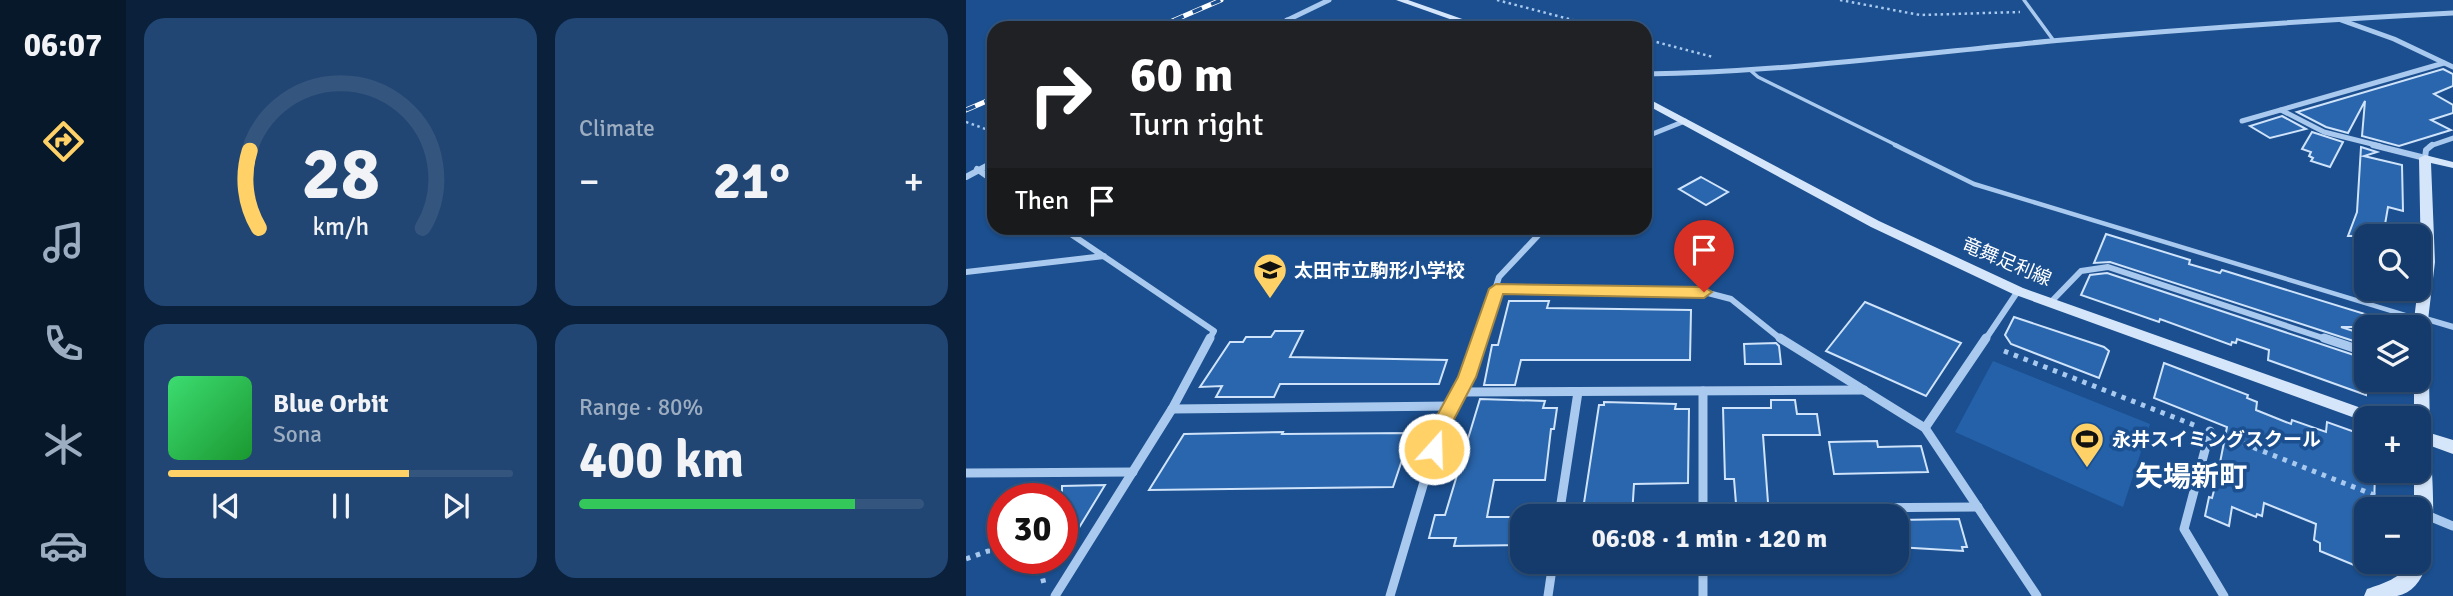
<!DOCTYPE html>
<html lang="en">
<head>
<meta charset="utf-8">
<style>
  :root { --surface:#143b6b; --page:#214673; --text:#f1f3f6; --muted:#9dadc1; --line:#33557e; --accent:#ffd166 }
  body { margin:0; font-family:Signika,"Noto Sans JP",sans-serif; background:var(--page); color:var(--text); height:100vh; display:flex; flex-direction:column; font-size:26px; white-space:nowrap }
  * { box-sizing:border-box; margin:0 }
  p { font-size:23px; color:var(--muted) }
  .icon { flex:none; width:38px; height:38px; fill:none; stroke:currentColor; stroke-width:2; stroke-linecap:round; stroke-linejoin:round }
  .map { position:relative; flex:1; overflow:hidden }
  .panel { display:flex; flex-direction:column; gap:18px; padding:18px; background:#0b203b; width:840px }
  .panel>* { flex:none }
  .top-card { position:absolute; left:21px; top:21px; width:665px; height:214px; border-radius:21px; box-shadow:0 2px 5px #0004,0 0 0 2px var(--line); background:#202124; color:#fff; overflow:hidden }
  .tools { position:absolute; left:1388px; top:224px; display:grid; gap:14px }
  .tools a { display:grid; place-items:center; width:77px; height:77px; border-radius:14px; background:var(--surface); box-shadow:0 2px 5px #0004,0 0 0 2px var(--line); font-size:35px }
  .speed { position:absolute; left:21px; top:483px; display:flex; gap:14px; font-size:35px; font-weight:700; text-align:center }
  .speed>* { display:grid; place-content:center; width:91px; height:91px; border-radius:50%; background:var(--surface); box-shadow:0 2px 5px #0004,0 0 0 2px var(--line); line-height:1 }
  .speed .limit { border:10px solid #d22; background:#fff; color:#111 }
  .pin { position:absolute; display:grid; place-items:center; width:60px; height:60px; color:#fff; margin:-72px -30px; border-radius:50% 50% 50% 0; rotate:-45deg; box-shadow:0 0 7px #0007 }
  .pin .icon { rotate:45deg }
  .me { position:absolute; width:77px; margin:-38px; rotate:20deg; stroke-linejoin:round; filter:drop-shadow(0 0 5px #0008) }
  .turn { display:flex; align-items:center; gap:24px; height:147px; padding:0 28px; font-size:32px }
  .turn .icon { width:91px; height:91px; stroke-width:2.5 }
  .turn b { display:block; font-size:49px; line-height:60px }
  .then { display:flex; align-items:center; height:66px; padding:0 28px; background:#0003; gap:14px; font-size:26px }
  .big { font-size:52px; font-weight:700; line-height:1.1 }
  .panel .tile { flex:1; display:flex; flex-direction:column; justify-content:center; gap:10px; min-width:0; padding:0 24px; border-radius:21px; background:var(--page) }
  .panel .dial { align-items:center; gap:0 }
  .dial svg { height:182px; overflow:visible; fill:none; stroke:var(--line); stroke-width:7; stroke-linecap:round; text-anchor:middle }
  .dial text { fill:var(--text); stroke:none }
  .song { display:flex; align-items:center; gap:21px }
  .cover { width:84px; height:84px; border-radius:10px; background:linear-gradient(135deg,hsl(140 70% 55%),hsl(130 70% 35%)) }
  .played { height:7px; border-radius:4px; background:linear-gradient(90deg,var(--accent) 70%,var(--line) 70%) }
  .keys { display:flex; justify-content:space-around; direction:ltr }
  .heat { display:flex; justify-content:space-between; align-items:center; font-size:38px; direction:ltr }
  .charge { height:10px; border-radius:5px; background:linear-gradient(90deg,#34c759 80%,var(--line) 0) }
  .panel .tiles { flex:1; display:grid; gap:18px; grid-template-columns:repeat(2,1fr) }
  .trip { position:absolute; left:544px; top:504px; width:399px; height:70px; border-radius:21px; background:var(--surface); box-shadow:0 2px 5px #0004,0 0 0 2px var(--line); font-weight:700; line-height:70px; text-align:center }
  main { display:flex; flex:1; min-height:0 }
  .dock { display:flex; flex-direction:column; width:126px; justify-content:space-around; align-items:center; background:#08182b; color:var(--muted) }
  .dock .icon { width:49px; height:49px }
  .dock .active { color:var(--accent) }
  .dock b { font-size:32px; color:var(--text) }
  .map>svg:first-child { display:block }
  .green { fill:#2461a8 }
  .building { fill:#2a66ad; stroke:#cfe3fa; stroke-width:2 }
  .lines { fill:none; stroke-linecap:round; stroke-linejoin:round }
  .path-far1 { stroke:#a9c9ee; stroke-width:2.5; stroke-dasharray:2.5 3.5; stroke-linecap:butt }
  .path { stroke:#a9c9ee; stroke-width:5; stroke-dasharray:4.5 6; stroke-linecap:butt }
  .lane-far1 { stroke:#a9c9ee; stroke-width:3.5 }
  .lane { stroke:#a9c9ee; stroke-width:4.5 }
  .street-far2 { stroke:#a9c9ee; stroke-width:5 }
  .street-far1 { stroke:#a9c9ee; stroke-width:6 }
  .street { stroke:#a9c9ee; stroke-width:9 }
  .secondary { fill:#d6e6fa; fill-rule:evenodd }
  .rail-casing { stroke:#fff; stroke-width:5 }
  .rail { stroke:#1b4f8f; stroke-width:3.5; stroke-dasharray:10; stroke-linecap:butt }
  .route { fill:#ffd166; stroke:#a68842; stroke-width:2 }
  .labels { text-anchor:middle; stroke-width:7; stroke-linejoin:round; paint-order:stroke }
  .street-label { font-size:19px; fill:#fff; stroke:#1b4f8f }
  .poi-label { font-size:19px; font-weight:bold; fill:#fff; stroke:#1b4f8f; text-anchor:start }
  .near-quarter-label { font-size:28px; font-weight:bold; fill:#fff; stroke:#1b4f8f }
</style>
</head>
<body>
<main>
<nav class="dock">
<b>06:07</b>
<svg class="icon active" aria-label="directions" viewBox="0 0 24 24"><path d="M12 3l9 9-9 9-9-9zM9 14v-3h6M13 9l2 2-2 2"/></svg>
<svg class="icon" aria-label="music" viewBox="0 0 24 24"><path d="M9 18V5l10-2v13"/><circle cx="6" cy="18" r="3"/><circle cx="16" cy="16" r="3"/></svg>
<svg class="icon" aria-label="phone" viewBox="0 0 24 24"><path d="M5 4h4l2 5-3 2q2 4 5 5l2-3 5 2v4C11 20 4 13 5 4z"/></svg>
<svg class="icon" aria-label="climate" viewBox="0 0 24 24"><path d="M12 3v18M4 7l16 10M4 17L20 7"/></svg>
<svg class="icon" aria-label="car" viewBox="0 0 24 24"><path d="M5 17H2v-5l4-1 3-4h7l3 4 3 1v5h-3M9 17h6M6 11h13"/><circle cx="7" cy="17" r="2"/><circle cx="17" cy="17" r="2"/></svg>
</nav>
<section class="panel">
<div class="tiles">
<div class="tile dial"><svg viewBox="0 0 100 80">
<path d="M14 69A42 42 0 1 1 86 69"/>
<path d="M14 69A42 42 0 0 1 10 35" stroke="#ffd166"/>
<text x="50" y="56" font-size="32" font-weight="700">28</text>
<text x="50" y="72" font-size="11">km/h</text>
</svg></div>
<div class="tile"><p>Climate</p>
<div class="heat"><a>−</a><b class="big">21°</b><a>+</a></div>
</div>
<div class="tile">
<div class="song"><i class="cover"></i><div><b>Blue Orbit</b><p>Sona</p></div></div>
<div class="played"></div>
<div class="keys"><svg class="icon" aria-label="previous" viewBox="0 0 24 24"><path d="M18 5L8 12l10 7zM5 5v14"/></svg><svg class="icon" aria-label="pause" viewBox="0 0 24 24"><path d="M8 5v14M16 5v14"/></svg><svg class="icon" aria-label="next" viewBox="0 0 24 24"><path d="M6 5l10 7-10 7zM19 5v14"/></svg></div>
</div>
<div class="tile"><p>Range · 80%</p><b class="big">400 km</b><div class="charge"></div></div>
</div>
</section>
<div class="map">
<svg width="1487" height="596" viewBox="0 0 1487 596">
  <rect width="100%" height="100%" fill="#1b4f8f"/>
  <polygon class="green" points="1027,361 1184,424 1157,507 989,432"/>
  <g class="building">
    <polygon points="1477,69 1487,74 1487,86 1468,94 1487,105 1487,113 1465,120 1485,130 1433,146 1396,136 1399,101 1382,133 1360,127 1331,112"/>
    <polygon points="1316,116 1340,129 1304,138 1284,126"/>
    <polygon points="1346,132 1377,142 1364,167 1345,161 1347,158 1343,156 1345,152 1336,149"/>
    <polygon points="1395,147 1411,152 1398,156 1436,165 1437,211 1422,207 1417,236 1382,236 1391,212"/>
    <polygon points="735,177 762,192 740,205 713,189"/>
    <polygon points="1140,234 1224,260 1223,264 1254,273 1256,270 1428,323 1428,327 1375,327 1400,335 1400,345 1144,262 1128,263"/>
    <polygon points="1141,273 1400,359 1400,395 1302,360 1303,350 1271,339 1270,343 1266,342 1265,345 1194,319 1193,322 1115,295 1124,275"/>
    <polygon points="543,301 583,301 581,308 725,310 724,360 555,360 549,385 518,385 526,345 532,345"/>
    <polygon points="899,302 995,343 960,396 860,351"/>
    <polygon points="1048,317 1138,347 1143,351 1133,378 1045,344 1039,335"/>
    <polygon points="309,331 337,331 324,357 481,360 473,384 314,384 308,397 250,397 256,386 234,387 264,342 277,342 280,337 305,337"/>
    <polygon points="810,343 813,346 815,364 779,364 778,344"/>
    <polygon points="1198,363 1282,395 1281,398 1291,402 1290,410 1325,424 1326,420 1360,432 1361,422 1400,436 1400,471 1409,471 1408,509 1400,509 1400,570 1354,551 1354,543 1348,540 1350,524 1298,503 1296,516 1291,514 1290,517 1266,507 1263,526 1239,516 1243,497 1246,498 1250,483 1261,427 1188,398"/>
    <polygon points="514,399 579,401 577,408 591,408 588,429 585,429 579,480 528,480 521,517 556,517 556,545 488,546 490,538 463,538 469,515 479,515"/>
    <polygon points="805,400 829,400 831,414 851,414 854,435 797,435 803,516 771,516 768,479 759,479 757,408 805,408"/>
    <polygon points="638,402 710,404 709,409 723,409 722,483 668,484 666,516 616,516 633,405 638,405"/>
    <polygon points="317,432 316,434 445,433 427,487 183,490 218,434"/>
    <polygon points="911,441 912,447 955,446 962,472 868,474 863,442"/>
    <polygon points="139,485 111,531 96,531 96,486"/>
    <polygon points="993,519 1001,547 996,547 997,551 931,547 931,520"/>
  </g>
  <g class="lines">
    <g class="path-far1">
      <polyline points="531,0 637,28"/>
      <polyline points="874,0 954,15 1054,12"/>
      <polyline points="679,39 747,57"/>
      <polyline points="0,122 28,132"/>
    </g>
    <g class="path">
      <polyline points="1038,351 1233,427"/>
      <polyline points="1258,436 1426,502"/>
      <polyline points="72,558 78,584"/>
      <polyline points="0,559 22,551 37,551"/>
    </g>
    <g class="lane-far1">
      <polyline points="1058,0 1088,41"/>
      <polyline points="784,70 792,77 932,146"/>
    </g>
    <polyline class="lane" points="929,145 1008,184 1452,319"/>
    <g class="street-far2">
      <polyline points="321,20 340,28"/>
      <polyline points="1375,20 1428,39 1487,67"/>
      <polyline points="305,28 363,0"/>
      <path d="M679,74C815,72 950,54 1085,41C1219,29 1353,20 1487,13"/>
      <polyline points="1315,110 1358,132 1414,146"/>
      <polyline points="1276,121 1478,63"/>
      <polyline points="679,137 719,121"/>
      <polyline points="1464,146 1487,138"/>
    </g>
    <g class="street-far1">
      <polyline points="1407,145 1459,158 1460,150 1466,145"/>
      <polyline points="11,169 28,181"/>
      <polyline points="0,177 28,162"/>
      <polyline points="96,228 248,331 243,340"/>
      <polyline points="0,272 138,256"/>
      <polyline points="530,289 738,292 765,299 816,340"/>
      <polyline points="1084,303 1115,271 1142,267 1363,340"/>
      <polyline points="1457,318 1487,327"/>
      <polyline points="513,340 533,277 579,228"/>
      <polyline points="1019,340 1052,291"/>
    </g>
    <g class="street">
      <polyline points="814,338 959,428 1071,596"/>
      <polyline points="1358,338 1400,352"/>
      <polyline points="737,391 737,516"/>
      <polyline points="493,392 898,390"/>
      <polyline points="206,409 485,406"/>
      <polyline points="959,428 1020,338"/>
      <polyline points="1244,431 1218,529 1258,596"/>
      <polyline points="0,473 167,472"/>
      <polyline points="873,508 1012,507"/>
      <polyline points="1458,514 1487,526"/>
      <polyline points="593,516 612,392"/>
      <polyline points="737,562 737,596"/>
      <polyline points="89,596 206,409 244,338"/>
      <polyline points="424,596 475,425 501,377 513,338"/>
      <polyline points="582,596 587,562"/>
    </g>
    <g class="secondary">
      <polygon points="430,0 442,0 522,28 509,28"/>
      <polygon points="679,97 913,221 1057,288 1412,414 1414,418 1400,418 1400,422 1047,294 905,227 679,104"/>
      <path d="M1459,155L1487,162V168L1465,163L1469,262L1462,320L1464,433L1487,440V454L1465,446C1465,482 1480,587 1431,596C1421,596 1409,596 1398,596L1401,589C1418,583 1434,579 1444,562H1452V509H1448V471H1452V418H1448V380H1452V327H1448V320L1455,262L1453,158Z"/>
    </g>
    <g class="rail-casing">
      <g id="rail">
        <polyline points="190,28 255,0"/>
        <polyline points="0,110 28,98"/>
      </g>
    </g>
    <use href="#rail" class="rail"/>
  </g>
  <polygon class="route" points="530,284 738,287 746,292 738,298 537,294 510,377 485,425 475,455 468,457 461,455 459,449 466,425 492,377 523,289"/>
  <defs>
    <g id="school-pin" transform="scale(1.75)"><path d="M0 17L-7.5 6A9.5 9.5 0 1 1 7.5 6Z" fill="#ffd166" stroke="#1b4f8f"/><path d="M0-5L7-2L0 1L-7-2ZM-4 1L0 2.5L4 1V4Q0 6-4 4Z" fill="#111"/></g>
    <g id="stadium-pin" transform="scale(1.75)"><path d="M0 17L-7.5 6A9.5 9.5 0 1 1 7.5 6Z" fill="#ffd166" stroke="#1b4f8f"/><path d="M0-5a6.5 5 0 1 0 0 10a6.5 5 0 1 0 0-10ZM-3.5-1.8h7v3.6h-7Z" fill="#111"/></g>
  </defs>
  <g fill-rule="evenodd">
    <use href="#school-pin" x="304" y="270"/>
    <use href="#stadium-pin" x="1121" y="439"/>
  </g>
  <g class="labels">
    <g class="street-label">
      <text transform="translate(1041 261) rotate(23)" y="7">竜舞足利線</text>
    </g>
    <g class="poi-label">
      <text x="328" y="277">太田市立駒形小学校</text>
      <text x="1146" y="446">永井スイミングスクール</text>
    </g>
    <g class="near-quarter-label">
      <text x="1225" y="486">矢場新町</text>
    </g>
  </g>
</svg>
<div class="tools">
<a><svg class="icon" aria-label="search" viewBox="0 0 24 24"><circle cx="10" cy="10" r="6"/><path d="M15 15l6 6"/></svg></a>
<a><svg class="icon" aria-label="layers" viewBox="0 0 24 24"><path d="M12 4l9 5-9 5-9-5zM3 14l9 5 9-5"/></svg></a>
<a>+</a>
<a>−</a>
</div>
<div class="speed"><div class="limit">30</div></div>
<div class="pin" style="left:738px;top:292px;background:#d93025"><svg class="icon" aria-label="arrive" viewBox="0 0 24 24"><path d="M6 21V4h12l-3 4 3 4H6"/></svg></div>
<svg class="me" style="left:468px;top:449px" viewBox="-20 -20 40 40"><circle r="17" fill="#ffd166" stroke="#fff" stroke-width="3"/><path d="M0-11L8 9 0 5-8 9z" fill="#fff"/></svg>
<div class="trip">06:08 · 1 min · 120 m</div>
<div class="top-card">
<div class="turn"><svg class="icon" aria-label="right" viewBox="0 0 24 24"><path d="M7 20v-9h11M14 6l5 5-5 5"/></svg><div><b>60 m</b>Turn right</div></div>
<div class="then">Then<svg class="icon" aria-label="arrive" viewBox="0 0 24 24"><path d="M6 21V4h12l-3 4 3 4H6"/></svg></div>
</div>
</div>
</main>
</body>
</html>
